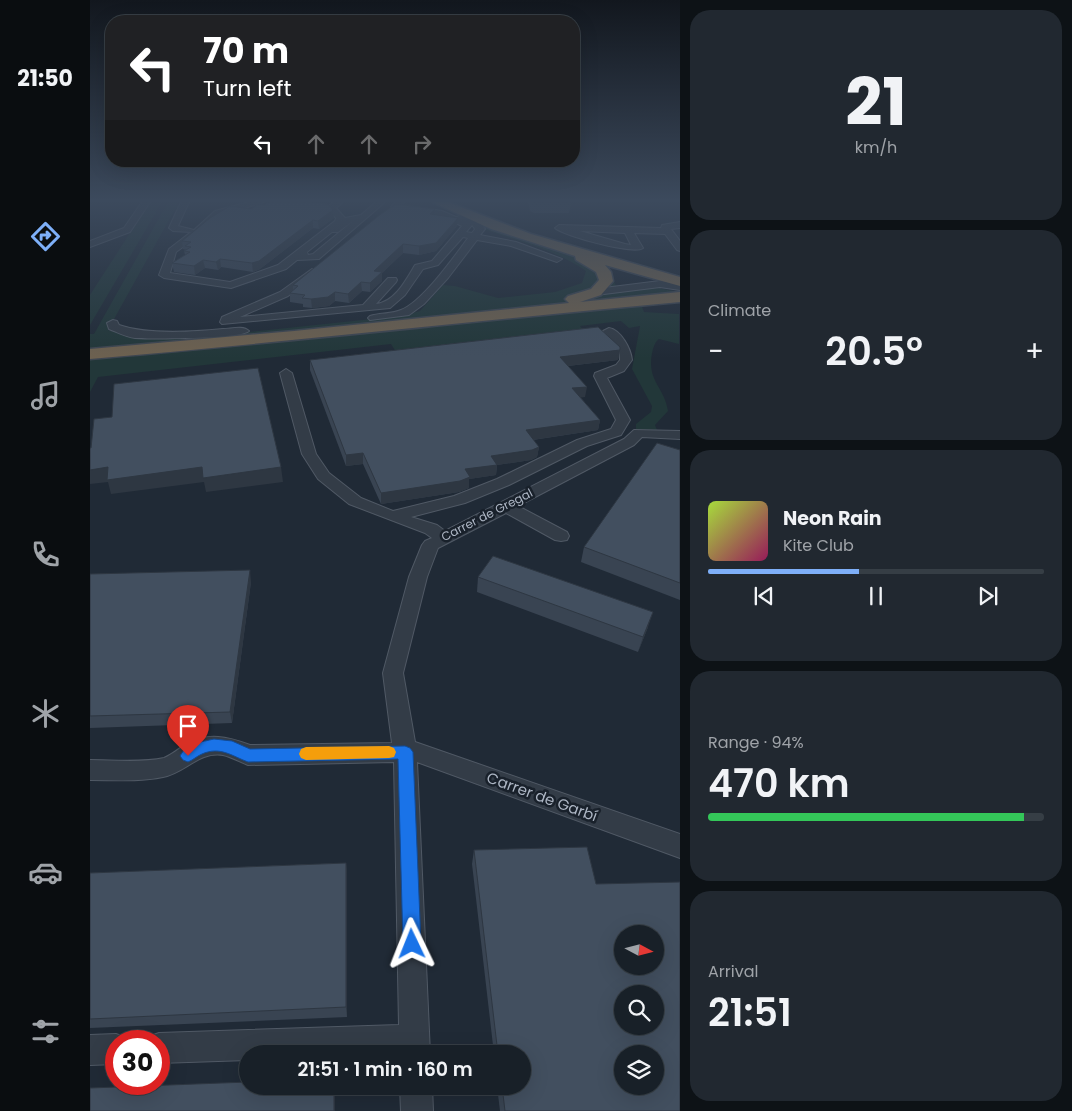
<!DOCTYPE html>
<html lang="en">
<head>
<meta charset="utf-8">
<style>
  :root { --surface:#182028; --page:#212830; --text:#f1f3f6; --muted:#9fa3a8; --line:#363e45; --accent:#7eaff8 }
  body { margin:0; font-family:Poppins,sans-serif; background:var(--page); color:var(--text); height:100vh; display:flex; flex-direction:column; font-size:19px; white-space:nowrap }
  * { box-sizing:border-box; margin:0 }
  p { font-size:16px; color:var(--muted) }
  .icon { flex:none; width:28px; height:28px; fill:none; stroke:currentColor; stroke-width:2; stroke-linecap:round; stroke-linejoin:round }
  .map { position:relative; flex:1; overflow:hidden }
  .side { display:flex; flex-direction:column; gap:10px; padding:10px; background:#0d1216; width:392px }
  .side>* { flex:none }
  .banner { position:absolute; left:15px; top:15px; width:475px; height:152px; border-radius:20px; box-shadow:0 5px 20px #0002,0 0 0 1px var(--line); background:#202124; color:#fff; overflow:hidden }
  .needle { width:32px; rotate:97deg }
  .fabs { position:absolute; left:524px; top:925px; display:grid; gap:10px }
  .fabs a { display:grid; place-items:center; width:50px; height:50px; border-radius:50%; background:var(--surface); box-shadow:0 5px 20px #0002,0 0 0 1px var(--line); font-size:25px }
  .speed { position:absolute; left:15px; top:1030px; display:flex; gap:10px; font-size:25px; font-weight:700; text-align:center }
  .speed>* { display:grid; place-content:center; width:65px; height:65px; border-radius:50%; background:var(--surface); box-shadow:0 5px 20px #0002,0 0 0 1px var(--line); line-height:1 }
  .speed .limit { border:8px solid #d22; background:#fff; color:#111 }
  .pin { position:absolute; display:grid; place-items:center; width:42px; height:42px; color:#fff; margin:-51px -21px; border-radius:50% 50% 50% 0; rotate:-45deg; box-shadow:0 0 5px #0007 }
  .pin .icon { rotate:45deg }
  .me { position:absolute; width:55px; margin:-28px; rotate:358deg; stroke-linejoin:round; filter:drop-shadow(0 0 4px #0008) }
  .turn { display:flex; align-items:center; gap:18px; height:105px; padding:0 15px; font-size:22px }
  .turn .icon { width:65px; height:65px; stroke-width:2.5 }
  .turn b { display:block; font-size:35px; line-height:42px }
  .lanes { display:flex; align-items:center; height:48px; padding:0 15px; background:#0003; justify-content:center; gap:25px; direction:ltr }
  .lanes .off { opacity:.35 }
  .big { font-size:38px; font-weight:600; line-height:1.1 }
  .side .widget { flex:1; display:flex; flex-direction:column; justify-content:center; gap:8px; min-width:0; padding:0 18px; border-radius:20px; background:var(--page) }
  .side .dial { align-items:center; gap:0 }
  .dial b { font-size:65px; line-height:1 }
  .song { display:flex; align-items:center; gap:15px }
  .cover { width:60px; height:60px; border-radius:8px; background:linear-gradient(135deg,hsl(80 70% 55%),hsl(330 70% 35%)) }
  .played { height:5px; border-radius:2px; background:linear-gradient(90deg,var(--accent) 45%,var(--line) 45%) }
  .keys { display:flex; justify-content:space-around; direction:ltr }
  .heat { display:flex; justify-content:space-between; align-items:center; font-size:28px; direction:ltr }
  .charge { height:8px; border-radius:4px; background:linear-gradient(90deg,#34c759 94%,var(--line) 0) }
  .trip { position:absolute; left:149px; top:1045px; width:292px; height:50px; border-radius:25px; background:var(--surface); box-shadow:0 5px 20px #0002,0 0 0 1px var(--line); font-weight:600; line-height:50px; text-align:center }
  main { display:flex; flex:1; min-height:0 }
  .dock { display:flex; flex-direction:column; width:90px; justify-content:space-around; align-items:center; background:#0a0d10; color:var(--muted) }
  .dock .icon { width:35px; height:35px }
  .dock .on { color:var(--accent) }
  .dock b { font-size:22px; color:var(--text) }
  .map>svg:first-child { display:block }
  .green { fill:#223739 }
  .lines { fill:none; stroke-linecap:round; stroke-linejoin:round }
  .minor-casing { stroke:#505965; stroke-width:2 }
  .highway-casing { stroke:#3e4651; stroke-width:3 }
  .minor { fill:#333c47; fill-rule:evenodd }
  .highway { fill:#6d6150; fill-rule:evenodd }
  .wall { fill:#394452 }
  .shaded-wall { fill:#2e3742 }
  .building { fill:#424f5f; stroke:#2e3742; fill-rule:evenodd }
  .route { fill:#1a73e8; stroke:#114b97 }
  .slow { fill:#f59e0b }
  .labels { text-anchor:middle; stroke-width:5; stroke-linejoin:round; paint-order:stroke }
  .street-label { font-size:12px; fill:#adb6c4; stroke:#19212b }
  .near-street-label { font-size:15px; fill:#adb6c4; stroke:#19212b }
</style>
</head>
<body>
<main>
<nav class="dock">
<b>21:50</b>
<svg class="icon on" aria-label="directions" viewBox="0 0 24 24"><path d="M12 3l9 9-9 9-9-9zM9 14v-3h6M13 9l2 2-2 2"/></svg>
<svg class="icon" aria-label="music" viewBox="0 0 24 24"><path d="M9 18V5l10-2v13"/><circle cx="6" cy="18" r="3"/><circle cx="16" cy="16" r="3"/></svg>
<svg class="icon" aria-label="phone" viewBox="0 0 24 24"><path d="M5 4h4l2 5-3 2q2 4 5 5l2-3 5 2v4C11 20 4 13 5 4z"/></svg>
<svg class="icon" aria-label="climate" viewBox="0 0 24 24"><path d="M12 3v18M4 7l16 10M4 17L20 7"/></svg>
<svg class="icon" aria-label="car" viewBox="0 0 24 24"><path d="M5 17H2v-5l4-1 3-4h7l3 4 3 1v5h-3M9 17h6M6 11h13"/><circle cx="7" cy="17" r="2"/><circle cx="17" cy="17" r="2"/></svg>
<svg class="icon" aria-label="filters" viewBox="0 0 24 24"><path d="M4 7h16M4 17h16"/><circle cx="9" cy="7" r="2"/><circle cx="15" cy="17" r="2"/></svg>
</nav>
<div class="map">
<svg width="590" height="1111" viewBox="0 0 590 1111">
  <rect width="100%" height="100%" fill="#202a36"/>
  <g class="green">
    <polygon points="60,202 72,202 0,325 0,295"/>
    <path d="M78,202H89L18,330L42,337L121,336L310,316L330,311L353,285L365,286L408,298L465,292L492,283L496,271C466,250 430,242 396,230L388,222L509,262L520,269L525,284L530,290L568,288L589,292V301L549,298L554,312L589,314V344L569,339C565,342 565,344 563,349C555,381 574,385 578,411L565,425L567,430L546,429V424L561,412L562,406L542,369L550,326L539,328L531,321L490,326L496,333L308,355L301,344L8,377L0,392V334H4Z"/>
  </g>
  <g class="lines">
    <g class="minor-casing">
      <g id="minor">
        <polygon points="52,202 60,202 40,232 0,247 0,241 34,228"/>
        <path d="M91,202H99L88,226L104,230L125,211L159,202H174L131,215L108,236L86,252L80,273L140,282L188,265L245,221L246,218L237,208L243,202H253L246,208L255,218L271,215L286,202H295L229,259L207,260L196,269L141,288L74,278L69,275L79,249L101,232L83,231L79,228ZM263,221L223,254L218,255L217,252L242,232H248Z"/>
        <path d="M305,202H314L311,205L352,211L366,217L373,215L389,221L395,229L390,235L426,242L472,259L467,262L421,246L387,240L358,278L334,304L319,315L280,320L278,318L280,316C290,313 302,314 311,310C332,302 364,257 378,238L373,237L348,265L333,269L315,295L300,308L132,324L130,322L132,317L190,292L222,269L227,272L226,274L198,296L150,317L273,305L298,278H306L307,280L306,282L286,304C305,302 316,280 325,265L342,261L372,226L350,216L302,209L301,207ZM382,225L385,229L382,233L376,232Z"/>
        <path d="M590,222V228L581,229L590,241V251L587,250L575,234L544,233L553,248C544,255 474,236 465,228L469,225L571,228L572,225ZM490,231L535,233L541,245L535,244Z"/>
        <polygon points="570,281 590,284 590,290 570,287 506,295 501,292 506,289"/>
        <path d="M23,320L27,321L29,325C58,335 102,332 133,329C141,329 153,325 159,331C151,339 60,339 45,338C36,337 27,332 19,329L17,323Z"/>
        <path d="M519,328C531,330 541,349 542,360L534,371L517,378L540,420L531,435L497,446L419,485L375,503L321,517L347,525L355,531L534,439L544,430L590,431V439L552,437L544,445L428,506L477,532L479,536L477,540L471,541L465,540L416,513L348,548L337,577L313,673L325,742L590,834V858L327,762L340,1054H158V1060L69,1063V1041H57L58,1037L69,1033L309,1025L304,762L158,765C150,762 142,757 133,755C109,751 95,773 73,777C49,782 24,780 0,780V760C23,760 51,763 74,758C82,755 89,748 97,744C118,732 138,737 160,745L302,743L293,673L319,577L332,545L335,541L342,538L335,533L259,504L228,479L212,454L190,373L196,369L202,373L226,454L239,473L271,498L303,511L364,496L407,479L487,440L521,429L526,420L504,376L505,373L526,365L530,360L529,350L513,331Z"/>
        <polygon points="26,1034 37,1038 38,1041 26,1041 26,1064 0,1065 0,1035"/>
        <polygon points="310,1086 342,1086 343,1111 311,1111"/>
      </g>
    </g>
    <g class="highway-casing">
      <path id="highway" d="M342,202H358L441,234L590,277V286L515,265L521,272L523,281L511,295L490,302L590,292V302C393,320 197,342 0,359V349L204,331L479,303L475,299L478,296L501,289L509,280L506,272L486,260L485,256L401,229Z"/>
    </g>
    <use href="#minor" class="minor"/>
    <use href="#highway" class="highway"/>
  </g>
  <g class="wall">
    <polygon points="438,202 480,202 481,203 479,213 444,213 440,211"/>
    <polygon points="161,209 243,210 244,218 229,229 223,228 170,269 163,272 131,267 128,270 115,268 105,275 84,272 82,263 95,255 94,251 96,250 93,249 92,241"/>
    <polygon points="345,209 345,215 367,226 346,251 329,255 313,253 292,273 292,281 280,292 272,291 259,303 245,301 239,306 222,308 213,307 213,304 200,302 200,293 203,290 203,285"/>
    <polygon points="220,360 528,360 478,366 495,397 490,397 510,420 508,430 443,440 449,447 447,457 441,460 407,465 406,475 379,479 379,488 369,492 291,504 273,464 256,466 220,370"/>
    <polygon points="590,450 590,600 491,562 494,547"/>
    <polygon points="0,574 161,582 142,723 0,728"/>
    <polygon points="388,577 558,627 548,652 387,592"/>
    <polygon points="384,850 506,884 590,1111 410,1111 407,1086 432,1086 432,1054 404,1054 382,864"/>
    <polygon points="256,863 257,874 257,1017 0,1028 0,873"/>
  </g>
  <g class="shaded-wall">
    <polygon points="345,209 344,217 340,214"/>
    <polygon points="243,210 244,218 229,229 228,221"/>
    <polygon points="368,218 367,226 346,251 329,255 329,246"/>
    <polygon points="223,220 223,228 170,269 163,272 162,263"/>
    <polygon points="313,244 313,253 292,273 292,281 280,292 280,283 284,271"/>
    <polygon points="130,259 131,267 128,270 126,262"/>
    <polygon points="113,260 115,268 105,275 104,266"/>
    <polygon points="271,282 272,291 259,303 258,294"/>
    <polygon points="245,292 245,301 239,306 222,308 221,299"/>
    <polygon points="530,350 528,360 469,367 470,357"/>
    <polygon points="497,387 495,397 480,399 482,388"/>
    <polygon points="510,420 508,430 435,441 436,430"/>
    <polygon points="449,447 447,457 441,460 407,465 406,475 379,479 379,488 369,492 291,504 291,493 375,469 401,456"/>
    <polygon points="273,453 273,464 256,466 256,455"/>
    <polygon points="18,467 191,467 193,482 116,492 114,482 21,494 18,482 0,484 0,470"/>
    <polygon points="160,570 161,582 142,723 140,712"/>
    <polygon points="563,612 558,627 548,652 553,637"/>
    <polygon points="256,863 257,874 257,1017 256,1007"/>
    <rect x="244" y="1086" width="1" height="25"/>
  </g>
  <g class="building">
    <polygon points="179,202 221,202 238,204 243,210 228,221 223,220 169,261 162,263 130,259 126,262 113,260 104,266 82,263 100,252 94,251 101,247 95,246 101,242 92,241 120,218 140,206 161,209 168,204 174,205"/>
    <polygon points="444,202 480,202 481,203 445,203"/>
    <polygon points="306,204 345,209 340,214 368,218 346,243 329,246 313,244 284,271 292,272 280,283 271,282 258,294 245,292 238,297 221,299 212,298 215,295 200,293 208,286 203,285 291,214"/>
    <polygon points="508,327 530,347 530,350 470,357 497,387 482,388 510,420 436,430 449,447 442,450 401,456 407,465 375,469 380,477 370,481 291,493 273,453 256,455 220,360"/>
    <polygon points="168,368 191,467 113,478 112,467 17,480 18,467 0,470 0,448 1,448 4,419 22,417 24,384"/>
    <polygon points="567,443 590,450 590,583 494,547"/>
    <polygon points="403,556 563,612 553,637 388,577"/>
    <polygon points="160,570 140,712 0,716 0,574"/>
    <path d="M497,847L506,884L590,882V1111H415L412,1086H432V1054H408L384,850ZM532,934H565V966H532ZM532,994H565V1026H532ZM532,1054H565V1086H532Z"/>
    <polygon points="256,863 256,1007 0,1019 0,873"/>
    <polygon points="158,1082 158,1086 244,1086 244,1111 0,1111 0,1088"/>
  </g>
  <linearGradient id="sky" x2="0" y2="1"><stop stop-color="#12171e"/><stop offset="0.56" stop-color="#3c4a5d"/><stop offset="1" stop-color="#3c4a5d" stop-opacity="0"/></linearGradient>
  <rect width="590" height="358" fill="url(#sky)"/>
  <path class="route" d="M124,739L142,741L160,749L315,746L320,748L323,752L331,944L328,950L322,953L315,950L313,944L308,759L158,762C142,756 130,746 112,754C107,756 103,760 98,762L93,760L90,756C96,743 112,742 124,739Z"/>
  <polygon class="slow" points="299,746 304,748 306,752 304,757 299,758 216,760 211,758 209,754 211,749 216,747"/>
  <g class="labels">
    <g class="street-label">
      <text transform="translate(397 515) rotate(-27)" y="4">Carrer de Gregal</text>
    </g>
    <g class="near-street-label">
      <text transform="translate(452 797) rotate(20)" y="5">Carrer de Garbí</text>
    </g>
  </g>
</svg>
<div class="fabs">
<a><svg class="needle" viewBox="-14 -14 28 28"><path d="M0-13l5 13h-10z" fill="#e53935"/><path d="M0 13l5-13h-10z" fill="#9fa3a8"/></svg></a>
<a><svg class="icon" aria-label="search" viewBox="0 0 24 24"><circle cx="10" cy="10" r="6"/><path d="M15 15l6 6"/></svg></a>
<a><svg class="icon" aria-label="layers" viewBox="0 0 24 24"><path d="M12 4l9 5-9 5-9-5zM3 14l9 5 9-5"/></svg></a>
</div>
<div class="speed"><div class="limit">30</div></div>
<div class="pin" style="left:98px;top:756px;background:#d93025"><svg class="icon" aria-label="arrive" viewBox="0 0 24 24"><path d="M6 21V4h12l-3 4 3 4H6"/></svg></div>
<svg class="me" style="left:322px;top:944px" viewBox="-20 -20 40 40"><path d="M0-17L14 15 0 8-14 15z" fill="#1a73e8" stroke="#fff" stroke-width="4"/></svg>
<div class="trip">21:51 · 1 min · 160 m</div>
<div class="banner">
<div class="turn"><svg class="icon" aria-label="left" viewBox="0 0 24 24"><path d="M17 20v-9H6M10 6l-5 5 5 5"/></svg><div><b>70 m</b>Turn left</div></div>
<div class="lanes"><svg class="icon" aria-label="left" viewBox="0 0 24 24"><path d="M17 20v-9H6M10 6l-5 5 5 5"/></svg><svg class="icon off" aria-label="ahead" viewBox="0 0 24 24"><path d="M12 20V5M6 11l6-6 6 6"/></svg><svg class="icon off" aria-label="ahead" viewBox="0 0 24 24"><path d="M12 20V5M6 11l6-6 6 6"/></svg><svg class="icon off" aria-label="right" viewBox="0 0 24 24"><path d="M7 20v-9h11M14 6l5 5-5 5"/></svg></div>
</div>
</div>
<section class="side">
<div class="widget dial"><b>21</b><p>km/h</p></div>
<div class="widget"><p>Climate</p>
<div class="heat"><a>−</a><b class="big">20.5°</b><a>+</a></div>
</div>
<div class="widget">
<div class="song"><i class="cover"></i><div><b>Neon Rain</b><p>Kite Club</p></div></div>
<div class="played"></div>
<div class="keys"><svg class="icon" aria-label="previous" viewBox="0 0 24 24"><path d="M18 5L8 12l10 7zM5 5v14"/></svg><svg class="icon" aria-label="pause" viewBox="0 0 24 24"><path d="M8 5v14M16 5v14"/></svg><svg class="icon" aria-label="next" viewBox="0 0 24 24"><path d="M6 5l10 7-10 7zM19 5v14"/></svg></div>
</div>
<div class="widget"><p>Range · 94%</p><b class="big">470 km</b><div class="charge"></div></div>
<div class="widget"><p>Arrival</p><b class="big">21:51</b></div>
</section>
</main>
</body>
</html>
